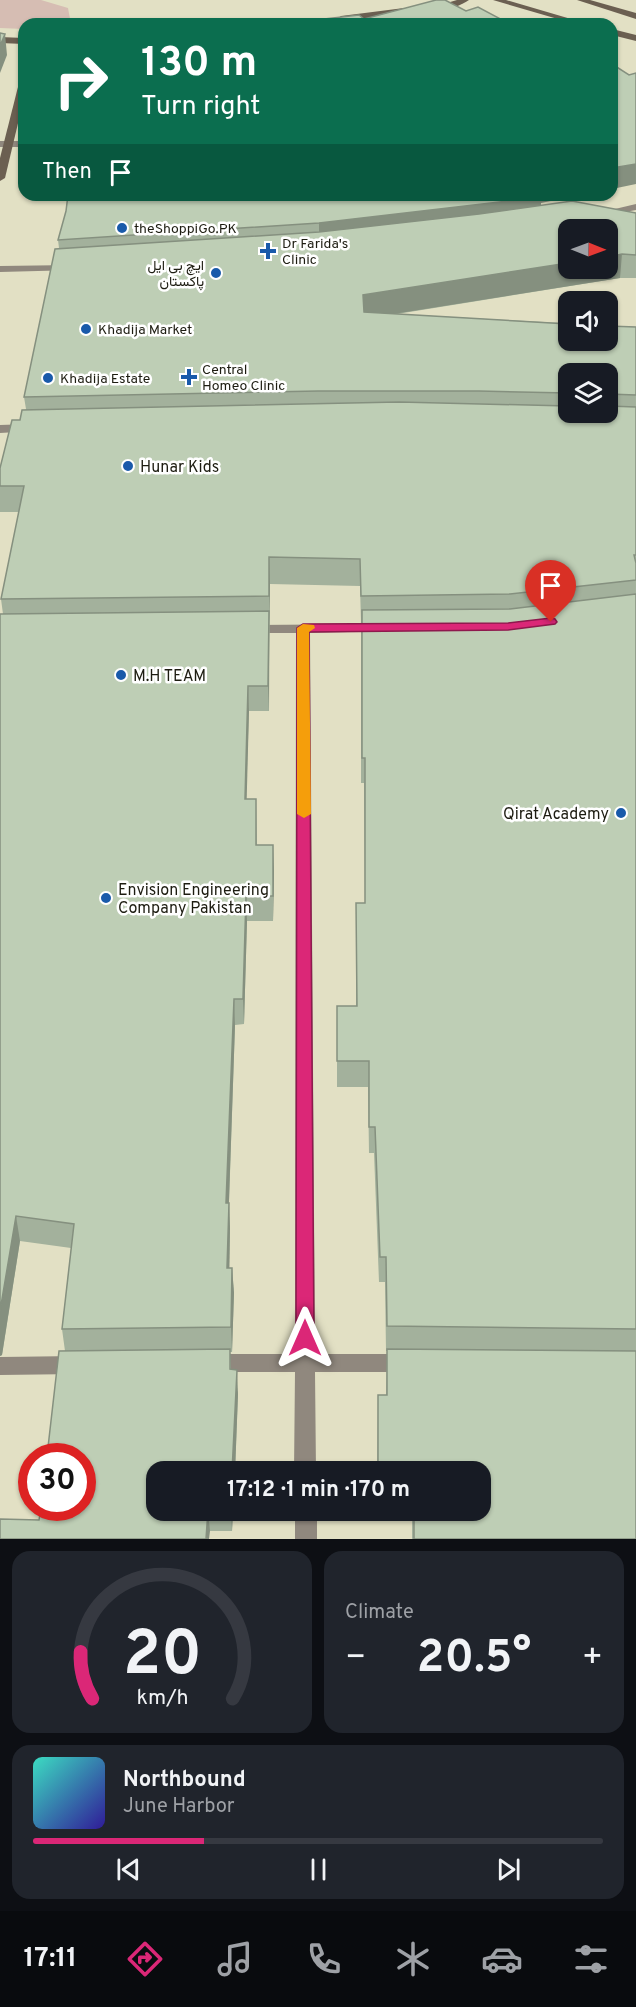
<!DOCTYPE html>
<html lang="en">
<head>
<meta charset="utf-8">
<style>
  :root { --surface:#171b24; --page:#20242c; --text:#f1f3f6; --muted:#9ea1a6; --line:#363941; --accent:#db2777 }
  body { margin:0; font-family:Overpass,Vazirmatn,sans-serif; background:var(--page); color:var(--text); height:100vh; display:flex; flex-direction:column; font-size:22px; white-space:nowrap }
  * { box-sizing:border-box; margin:0 }
  p { font-size:20px; color:var(--muted) }
  .icon { flex:none; width:33px; height:33px; fill:none; stroke:currentColor; stroke-width:2; stroke-linecap:round; stroke-linejoin:round }
  .map { position:relative; height:1539px; overflow:hidden }
  .panel { display:flex; flex-direction:column; gap:12px; padding:12px; background:#0d0f14; flex:1 }
  .panel>* { flex:none }
  .banner { position:absolute; left:18px; top:18px; width:600px; height:183px; border-radius:18px; box-shadow:0 2px 4px #0004; background:#0b6e4f; color:#fff; overflow:hidden }
  .needle { width:39px; rotate:91deg }
  .fabs { position:absolute; left:558px; top:219px; display:grid; gap:12px }
  .fabs a { display:grid; place-items:center; width:60px; height:60px; border-radius:12px; background:var(--surface); box-shadow:0 2px 4px #0004; font-size:30px }
  .speed { position:absolute; left:18px; top:1443px; display:flex; gap:12px; font-size:30px; font-weight:700; text-align:center }
  .speed>* { display:grid; place-content:center; width:78px; height:78px; border-radius:50%; background:var(--surface); box-shadow:0 2px 4px #0004; line-height:1 }
  .speed .limit { border:9px solid #d22; background:#fff; color:#111 }
  .pin { position:absolute; display:grid; place-items:center; width:51px; height:51px; color:#fff; margin:-62px -26px; border-radius:50% 50% 50% 0; rotate:-45deg; box-shadow:0 0 6px #0007 }
  .pin .icon { rotate:45deg }
  .me { position:absolute; width:66px; margin:-33px; rotate:0deg; stroke-linejoin:round; filter:drop-shadow(0 0 4px #0008) }
  .turn { display:flex; align-items:center; gap:21px; height:126px; padding:0 24px; font-size:27px }
  .turn .icon { width:78px; height:78px; stroke-width:2.5 }
  .turn b { display:block; font-size:42px; line-height:51px }
  .then { display:flex; align-items:center; height:57px; padding:0 24px; background:#0003; gap:12px; font-size:22px }
  .big { font-size:45px; font-weight:700; line-height:1.1 }
  .panel .tile { flex:1; display:flex; flex-direction:column; justify-content:center; gap:9px; min-width:0; padding:0 21px; border-radius:18px; background:var(--page) }
  .panel .dial { align-items:center; gap:0 }
  .dial svg { height:156px; overflow:visible; fill:none; stroke:var(--line); stroke-width:7; stroke-linecap:round; text-anchor:middle }
  .dial text { fill:var(--text); stroke:none }
  .song { display:flex; align-items:center; gap:18px }
  .cover { width:72px; height:72px; border-radius:9px; background:linear-gradient(135deg,hsl(170 70% 55%),hsl(250 70% 35%)) }
  .played { height:6px; border-radius:3px; background:linear-gradient(90deg,var(--accent) 30%,var(--line) 30%) }
  .keys { display:flex; justify-content:space-around; direction:ltr }
  .heat { display:flex; justify-content:space-between; align-items:center; font-size:33px; direction:ltr }
  .panel .tiles { flex:1; display:grid; gap:12px; grid-template-columns:1fr 1fr }
  .tile:last-child { grid-column:span 2 }
  .trip { position:absolute; left:146px; top:1461px; width:345px; height:60px; border-radius:18px; background:var(--surface); box-shadow:0 2px 4px #0004; font-weight:700; line-height:60px; text-align:center }
  .menu { display:flex; height:96px; justify-content:space-around; align-items:center; background:#090b0e; color:var(--muted) }
  .menu .icon { width:42px; height:42px }
  .menu .on { color:var(--accent) }
  .menu b { font-size:27px; color:var(--text) }
  .map>svg:first-child { display:block }
  .green { fill:#d6bdb3 }
  .lines { fill:none; stroke-linecap:round; stroke-linejoin:round }
  .street { fill:#90887e; fill-rule:evenodd }
  .secondary { fill:#6b5f51; fill-rule:evenodd }
  .wall { fill:#a3b19c; fill-rule:evenodd }
  .shaded-wall { fill:#85907f }
  .building { fill:#beceb5; stroke:#85907f; stroke-width:1.5 }
  .route { fill:#db2777; stroke:#8e194d; stroke-width:1.5 }
  .slow { fill:#f59e0b }
  .poi-dot { fill:#195aaa; stroke:#fff; stroke-width:2 }
  .labels { text-anchor:middle; stroke-width:5; stroke-linejoin:round; paint-order:stroke }
  .far-poi-label { font-size:14px; fill:#1d1c11; stroke:#fff; text-anchor:start }
  .poi-label { font-size:16px; fill:#1d1c11; stroke:#fff; text-anchor:start }
</style>
</head>
<body>
<div class="map">
<svg width="636" height="1539" viewBox="0 0 636 1539">
  <rect width="100%" height="100%" fill="#e2e0c4"/>
  <polygon class="green" points="0,0 41,0 68,8 71,24 24,24 24,29 0,28"/>
  <g class="lines">
    <g class="street">
      <rect x="0" y="141" width="24" height="6"/>
      <polygon points="636,204 636,210 603,216 598,213"/>
      <polygon points="72,265 76,266 76,270 0,272 0,266"/>
      <polygon points="30,424 36,428 34,431 0,433 0,425"/>
      <polygon points="381,624 388,628 386,631 310,633 315,1354 405,1354 412,1357 415,1363 412,1369 405,1372 315,1372 316,1472 294,1472 295,1372 213,1372 206,1369 203,1363 206,1357 213,1354 295,1354 296,633 249,633 242,629 249,625"/>
      <polygon points="78,1356 85,1359 88,1365 85,1371 78,1374 0,1375 0,1357"/>
      <rect x="295" y="1510" width="22" height="29"/>
    </g>
    <g class="secondary">
      <path d="M457,0H469C460,6 440,14 430,8Z"/>
      <polygon points="493,0 506,0 588,24 575,24"/>
      <polygon points="577,0 590,0 636,13 636,19"/>
      <polygon points="404,8 407,9 407,13 341,22 337,19 341,16"/>
      <polygon points="612,29 636,35 636,41 612,35"/>
      <polygon points="0,37 24,38 24,44 0,43"/>
      <polygon points="24,76 24,98 5,178 0,181 0,158 20,79"/>
    </g>
  </g>
  <path class="wall" d="M541,203V205L636,213V278H620L397,314L636,327V1539H412V1510H480V1472H377L378,1395H386L387,1351H386L385,1282H379L374,1153H369L368,1087H337V1006H356V903H365L364,783H361V622L360,586L270,584L269,711H249L246,799H256L257,845L274,871L273,921H247L244,1024L235,1025L229,1203L230,1228L229,1268H232L234,1293L232,1352H230L231,1369L238,1394L235,1472H156V1510H233L232,1531H210L39,1520L65,1351L62,1329L71,1248L20,1241L2,1355L0,1356V614H3L1,599L19,512H0V468L20,420L26,409L24,397L59,248L58,240ZM568,374H608V412H568Z"/>
  <g class="shaded-wall">
    <polygon points="5,34 7,55 0,73 0,46"/>
    <polygon points="636,164 636,184 612,189 612,168"/>
    <polygon points="504,195 580,195 541,203 540,218 319,245 319,223"/>
    <polygon points="622,254 620,278 362,319 363,295 568,263 568,268 608,268 608,257"/>
    <polygon points="269,557 270,584 269,623"/>
    <polygon points="269,611 269,711 268,686"/>
    <polygon points="248,686 249,711 246,825 245,799"/>
    <polygon points="273,845 274,871 273,921"/>
    <polygon points="246,896 247,921 244,1024 243,999"/>
    <polygon points="234,999 235,1025 228,1228 226,1203"/>
    <polygon points="229,1203 230,1228 229,1293 227,1268"/>
    <polygon points="16,1216 20,1241 2,1355 0,1356 0,1311"/>
    <polygon points="232,1268 234,1293 232,1352 231,1327"/>
    <polygon points="237,1370 238,1394 235,1472 232,1472"/>
    <polygon points="208,1510 210,1531 209,1539 206,1539"/>
    <polygon points="231,1510 233,1510 232,1531"/>
  </g>
  <g class="building">
    <polygon points="436,0 445,0 466,11 478,7 510,24 280,24 359,15 364,19"/>
    <polygon points="0,33 5,34 0,46"/>
    <polygon points="612,64 629,75 636,73 636,164 612,168"/>
    <polygon points="68,195 533,195 542,197 319,223 58,240 66,211"/>
    <polygon points="572,201 636,213 636,255 622,254 608,257 608,230 568,230 568,263 363,295 364,312 568,324 568,340 608,340 608,326 636,327 636,395 608,394 608,374 568,374 568,393 479,391 318,391 24,397 55,249 319,232 479,214"/>
    <polygon points="399,402 568,406 568,412 608,412 608,406 636,407 636,555 634,555 636,563 636,580 510,594 361,596 360,559 269,557 269,596 1,599 24,486 0,486 0,468 12,420 20,420 22,410"/>
    <polygon points="636,594 636,1329 387,1326 386,1257 380,1257 375,1127 369,1127 369,1061 337,1061 337,1006 357,1006 356,903 365,903 365,758 362,758 362,610 510,609"/>
    <polygon points="269,611 268,686 248,686 245,799 256,799 256,845 273,845 273,896 246,896 243,999 234,999 226,1203 229,1203 227,1268 232,1268 231,1327 62,1329 74,1224 16,1216 0,1311 0,614"/>
    <polygon points="230,1349 230,1369 237,1370 232,1472 156,1472 156,1510 208,1510 206,1539 0,1539 0,1519 39,1520 41,1508 82,1508 82,1456 47,1456 59,1351"/>
    <polygon points="387,1349 636,1351 636,1539 414,1539 414,1510 480,1510 480,1472 413,1472 413,1467 378,1466 378,1395 387,1395"/>
  </g>
  <polygon class="route" points="551,618 555,619 557,622 555,624 508,630 309,632 314,1338 311,1344 305,1346 299,1344 296,1338 297,628 303,624 508,623"/>
  <polygon class="slow" points="303,624 314,625 315,628 309,632 311,814 304,818 297,814 297,628"/>
  <g class="poi-dot">
    <circle cx="122" cy="228" r="6"/>
    <path d="M265 242h6v6h6v6h-6v6h-6v-6h-6v-6h6z"/>
    <circle cx="216" cy="273" r="6"/>
    <circle cx="86" cy="329" r="6"/>
    <path d="M186 368h6v6h6v6h-6v6h-6v-6h-6v-6h6z"/>
    <circle cx="48" cy="378" r="6"/>
    <circle cx="128" cy="466" r="6"/>
    <circle cx="121" cy="675" r="6"/>
    <circle cx="621" cy="813" r="6"/>
    <circle cx="106" cy="898" r="6"/>
  </g>
  <g class="labels">
    <g class="far-poi-label">
      <text x="134" y="233">theShoppiGo.PK</text>
      <text x="282" y="248">Dr Farida's<tspan x="282" dy="16">Clinic</tspan></text>
      <text x="204" y="270" text-anchor="end">ایچ بی ایل<tspan x="204" dy="16">پاکستان</tspan></text>
      <text x="98" y="334">Khadija Market</text>
      <text x="202" y="374">Central<tspan x="202" dy="16">Homeo Clinic</tspan></text>
      <text x="60" y="383">Khadija Estate</text>
    </g>
    <g class="poi-label">
      <text x="140" y="472">Hunar Kids</text>
      <text x="133" y="681">M.H TEAM</text>
      <text x="609" y="819" text-anchor="end">Qirat Academy</text>
      <text x="118" y="895">Envision Engineering<tspan x="118" dy="18">Company Pakistan</tspan></text>
    </g>
  </g>
</svg>
<div class="fabs">
<a><svg class="needle" viewBox="-14 -14 28 28"><path d="M0-13l5 13h-10z" fill="#e53935"/><path d="M0 13l5-13h-10z" fill="#9ea1a6"/></svg></a>
<a><svg class="icon" aria-label="sound" viewBox="0 0 24 24"><path d="M4 9h4l5-4v14l-5-4H4zM17 9q2 3 0 6"/></svg></a>
<a><svg class="icon" aria-label="layers" viewBox="0 0 24 24"><path d="M12 4l9 5-9 5-9-5zM3 14l9 5 9-5"/></svg></a>
</div>
<div class="speed"><div class="limit">30</div></div>
<div class="pin" style="left:551px;top:622px;background:#d93025"><svg class="icon" aria-label="arrive" viewBox="0 0 24 24"><path d="M6 21V4h12l-3 4 3 4H6"/></svg></div>
<svg class="me" style="left:305px;top:1338px" viewBox="-20 -20 40 40"><path d="M0-17L14 15 0 8-14 15z" fill="#db2777" stroke="#fff" stroke-width="4"/></svg>
<div class="trip">17:12 · 1 min · 170 m</div>
<div class="banner">
<div class="turn"><svg class="icon" aria-label="right" viewBox="0 0 24 24"><path d="M7 20v-9h11M14 6l5 5-5 5"/></svg><div><b>130 m</b>Turn right</div></div>
<div class="then">Then<svg class="icon" aria-label="arrive" viewBox="0 0 24 24"><path d="M6 21V4h12l-3 4 3 4H6"/></svg></div>
</div>
</div>
<section class="panel">
<div class="tiles">
<div class="tile dial"><svg viewBox="0 0 100 80">
<path d="M14 69A42 42 0 1 1 86 69"/>
<path d="M14 69A42 42 0 0 1 8 45" stroke="#db2777"/>
<text x="50" y="56" font-size="32" font-weight="700">20</text>
<text x="50" y="72" font-size="11">km/h</text>
</svg></div>
<div class="tile"><p>Climate</p>
<div class="heat"><a>−</a><b class="big">20.5°</b><a>+</a></div>
</div>
<div class="tile">
<div class="song"><i class="cover"></i><div><b>Northbound</b><p>June Harbor</p></div></div>
<div class="played"></div>
<div class="keys"><svg class="icon" aria-label="previous" viewBox="0 0 24 24"><path d="M18 5L8 12l10 7zM5 5v14"/></svg><svg class="icon" aria-label="pause" viewBox="0 0 24 24"><path d="M8 5v14M16 5v14"/></svg><svg class="icon" aria-label="next" viewBox="0 0 24 24"><path d="M6 5l10 7-10 7zM19 5v14"/></svg></div>
</div>
</div>
</section>
<nav class="menu">
<b>17:11</b>
<svg class="icon on" aria-label="directions" viewBox="0 0 24 24"><path d="M12 3l9 9-9 9-9-9zM9 14v-3h6M13 9l2 2-2 2"/></svg>
<svg class="icon" aria-label="music" viewBox="0 0 24 24"><path d="M9 18V5l10-2v13"/><circle cx="6" cy="18" r="3"/><circle cx="16" cy="16" r="3"/></svg>
<svg class="icon" aria-label="phone" viewBox="0 0 24 24"><path d="M5 4h4l2 5-3 2q2 4 5 5l2-3 5 2v4C11 20 4 13 5 4z"/></svg>
<svg class="icon" aria-label="climate" viewBox="0 0 24 24"><path d="M12 3v18M4 7l16 10M4 17L20 7"/></svg>
<svg class="icon" aria-label="car" viewBox="0 0 24 24"><path d="M5 17H2v-5l4-1 3-4h7l3 4 3 1v5h-3M9 17h6M6 11h13"/><circle cx="7" cy="17" r="2"/><circle cx="17" cy="17" r="2"/></svg>
<svg class="icon" aria-label="filters" viewBox="0 0 24 24"><path d="M4 7h16M4 17h16"/><circle cx="9" cy="7" r="2"/><circle cx="15" cy="17" r="2"/></svg>
</nav>
</body>
</html>
